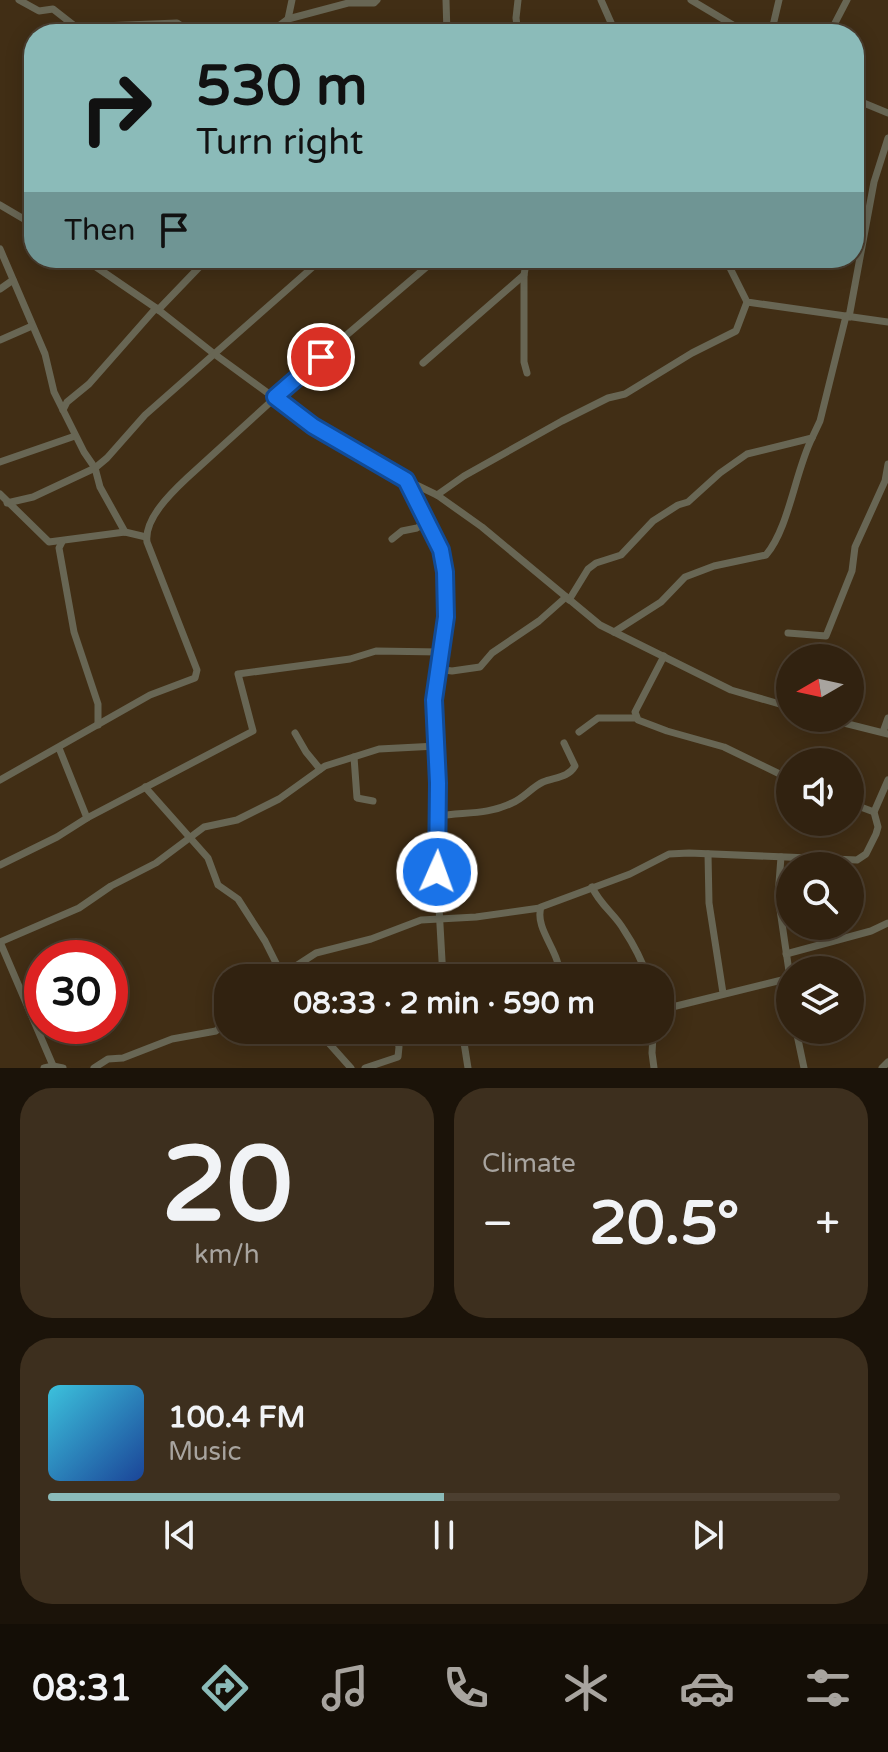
<!DOCTYPE html>
<html lang="en">
<head>
<meta charset="utf-8">
<style>
  :root { --surface:#312210; --page:#3d2f1e; --text:#f1f3f6; --muted:#a8a49f; --line:#4c3f30; --accent:#8bbbb9 }
  body { margin:0; font-family:"Varela Round",sans-serif; background:var(--page); color:var(--text); height:100vh; display:flex; flex-direction:column; font-size:30px; white-space:nowrap }
  * { box-sizing:border-box; margin:0 }
  p { font-size:26px; color:var(--muted) }
  .icon { flex:none; width:44px; height:44px; fill:none; stroke:currentColor; stroke-width:2; stroke-linecap:round; stroke-linejoin:round }
  .map { position:relative; height:1068px; overflow:hidden }
  .sheet { display:flex; flex-direction:column; gap:20px; padding:20px; background:#1b1309; flex:1 }
  .sheet>* { flex:none }
  .guide { position:absolute; left:24px; top:24px; width:840px; height:244px; border-radius:32px; box-shadow:0 4px 20px #0003,0 0 0 2px var(--line); background:#8bbbb9; color:#111; overflow:hidden }
  .needle { width:52px; rotate:261deg }
  .tools { position:absolute; left:776px; top:644px; display:grid; gap:16px }
  .tools a { display:grid; place-items:center; width:88px; height:88px; border-radius:50%; background:var(--surface); box-shadow:0 4px 20px #0003,0 0 0 2px var(--line); font-size:40px }
  .speed { position:absolute; left:24px; top:940px; display:flex; gap:16px; font-size:40px; font-weight:700; text-align:center }
  .speed>* { display:grid; place-content:center; width:104px; height:104px; border-radius:50%; background:var(--surface); box-shadow:0 4px 20px #0003,0 0 0 2px var(--line); line-height:1 }
  .speed .limit { border:12px solid #d22; background:#fff; color:#111 }
  .pin { position:absolute; display:grid; place-items:center; width:68px; height:68px; color:#fff; margin:-34px; border:4px solid #fff; border-radius:50%; box-shadow:0 2px 8px #0007 }
  .me { position:absolute; width:88px; margin:-44px; rotate:2deg; stroke-linejoin:round; filter:drop-shadow(0 0 6px #0008) }
  .turn { display:flex; align-items:center; gap:28px; height:168px; padding:0 40px; font-size:36px }
  .turn .icon { width:104px; height:104px; stroke-width:2.5 }
  .turn b { display:block; font-size:56px; line-height:68px }
  .then { display:flex; align-items:center; height:76px; padding:0 40px; background:#0003; gap:16px; font-size:30px }
  .big { font-size:60px; font-weight:700; line-height:1.1 }
  .sheet .card { flex:1; display:flex; flex-direction:column; justify-content:center; gap:12px; min-width:0; padding:0 28px; border-radius:32px; background:var(--page) }
  .sheet .dial { align-items:center; gap:0 }
  .dial b { font-size:104px; line-height:1 }
  .song { display:flex; align-items:center; gap:24px }
  .cover { width:96px; height:96px; border-radius:12px; background:linear-gradient(135deg,hsl(190 70% 55%),hsl(220 70% 35%)) }
  .played { height:8px; border-radius:4px; background:linear-gradient(90deg,var(--accent) 50%,var(--line) 50%) }
  .keys { display:flex; justify-content:space-around; direction:ltr }
  .heat { display:flex; justify-content:space-between; align-items:center; font-size:44px; direction:ltr }
  .sheet .tiles { flex:1; display:grid; gap:20px; grid-template-columns:1fr 1fr }
  .card:last-child { grid-column:span 2 }
  .trip { position:absolute; left:214px; top:964px; width:460px; height:80px; border-radius:32px; background:var(--surface); box-shadow:0 4px 20px #0003,0 0 0 2px var(--line); font-weight:700; line-height:80px; text-align:center }
  .dock { display:flex; height:128px; justify-content:space-around; align-items:center; background:#140e06; color:var(--muted) }
  .dock .icon { width:56px; height:56px }
  .dock .on { color:var(--accent) }
  .dock b { font-size:36px; color:var(--text) }
  .map>svg:first-child { display:block }
  .lines { fill:none; stroke-linecap:round; stroke-linejoin:round }
  .minor { stroke:#686654; stroke-width:7 }
  .route-casing { stroke:#114b97; stroke-width:20 }
  .route { stroke:#1a73e8; stroke-width:14 }
</style>
</head>
<body>
<div class="map">
<svg width="888" height="1068" viewBox="0 0 888 1068">
  <rect width="100%" height="100%" fill="#412e15"/>
  <g class="lines">
    <g class="minor">
      <polyline points="19,0 39,11 53,9 76,27 177,23 193,34"/>
      <polyline points="446,0 447,34"/>
      <polyline points="601,0 616,34"/>
      <polyline points="691,0 748,34"/>
      <polyline points="288,19 348,3 374,3 377,0"/>
      <polyline points="835,23 847,0"/>
      <polyline points="263,34 269,33 288,19 292,0"/>
      <polyline points="518,34 516,18 518,0"/>
      <polyline points="771,34 779,0"/>
      <polyline points="854,99 888,113"/>
      <polyline points="0,205 34,225"/>
      <polyline points="0,249 45,354 54,392 84,452 95,468 100,487 125,532"/>
      <polyline points="83,258 156,308 213,353 313,426 406,480 437,495 482,527 600,625 731,690 790,707"/>
      <polyline points="725,258 747,302 888,322"/>
      <polyline points="524,275 524,362 527,373"/>
      <polyline points="0,289 13,280"/>
      <polyline points="158,310 208,258"/>
      <polyline points="849,317 874,182 888,138"/>
      <polyline points="0,340 32,326"/>
      <polyline points="423,363 524,275 527,258"/>
      <polyline points="63,410 67,402 89,384 156,308"/>
      <polyline points="0,462 75,436"/>
      <polyline points="407,482 441,550 445,572 446,617 434,700 438,783 437,872 443,978"/>
      <polyline points="0,494 49,542 125,532 146,537"/>
      <polyline points="437,495 464,476 562,421 608,398 625,394 692,353 736,331 747,302"/>
      <polyline points="7,503 33,497 95,468 107,458 145,415 323,258"/>
      <polyline points="392,539 402,531 417,528 427,521"/>
      <polyline points="62,542 59,548 74,632 98,704 98,725"/>
      <polyline points="569,600 588,569 596,563 621,555 653,521 678,505 688,502 720,473 747,454 812,438 820,421 846,316"/>
      <path d="M614,632L661,602L685,577L714,566L766,555C789,528 795,472 812,438"/>
      <polyline points="788,633 826,636 852,571 855,547 885,481 888,464"/>
      <polyline points="664,656 635,712 638,720 667,731 724,747 790,779"/>
      <polyline points="437,669 452,671 480,667 492,653 539,621 566,597"/>
      <polyline points="824,718 888,734"/>
      <polyline points="579,732 598,718 636,718"/>
      <polyline points="883,732 888,718"/>
      <polyline points="295,733 306,752 320,769"/>
      <polyline points="59,748 87,818"/>
      <polyline points="354,757 357,798 373,801"/>
      <path d="M0,780L150,695L195,678L197,670L147,542C144,519 171,493 187,478L309,367L437,258"/>
      <polyline points="145,787 208,858 218,885 238,899 265,941 283,977"/>
      <polyline points="850,803 874,812"/>
      <path d="M439,816C464,812 488,815 512,803C524,798 532,787 543,782C555,777 568,778 575,766L564,743"/>
      <polyline points="708,854 709,903 723,993"/>
      <polyline points="781,857 778,896 790,978"/>
      <polyline points="0,865 57,837 87,818 253,731 238,674 350,659 376,651 440,652"/>
      <path d="M592,887C600,905 615,914 624,930C634,945 642,961 648,978"/>
      <polyline points="786,954 871,931 888,923"/>
      <polyline points="268,978 282,975 316,953 371,939 421,920 476,917 540,908"/>
      <path d="M534,978L558,964C554,946 535,926 541,907L630,874L669,854L689,853L857,860L866,854L876,834L878,827L874,812L888,780"/>
      <polyline points="790,980 790,992"/>
      <polyline points="660,1010 790,978"/>
      <polyline points="317,1030 351,1068"/>
      <polyline points="462,1030 468,1068"/>
      <polyline points="796,1030 804,1068"/>
      <polyline points="44,1068 53,1066 63,1068"/>
      <polyline points="54,1068 0,942 79,908 111,886 156,863 204,827 237,820 279,799 325,766 379,749 437,746"/>
      <polyline points="94,1068 108,1059 123,1058 172,1039 216,1031 228,1018"/>
      <polyline points="365,1068 398,1057 399,1047 395,1030"/>
      <polyline points="654,1068 652,1053 653,1036 664,1029 660,1011"/>
      <polyline points="882,1068 888,1062"/>
    </g>
  </g>
  <g class="lines">
    <g class="route-casing">
      <polyline id="route" points="321,357 275,397 313,426 406,480 441,550 445,572 446,617 434,700 438,783 437,872"/>
    </g>
    <use href="#route" class="route"/>
  </g>
</svg>
<div class="tools">
<a><svg class="needle" viewBox="-14 -14 28 28"><path d="M0-13l5 13h-10z" fill="#e53935"/><path d="M0 13l5-13h-10z" fill="#a8a49f"/></svg></a>
<a><svg class="icon" aria-label="sound" viewBox="0 0 24 24"><path d="M4 9h4l5-4v14l-5-4H4zM17 9q2 3 0 6"/></svg></a>
<a><svg class="icon" aria-label="search" viewBox="0 0 24 24"><circle cx="10" cy="10" r="6"/><path d="M15 15l6 6"/></svg></a>
<a><svg class="icon" aria-label="layers" viewBox="0 0 24 24"><path d="M12 4l9 5-9 5-9-5zM3 14l9 5 9-5"/></svg></a>
</div>
<div class="speed"><div class="limit">30</div></div>
<div class="pin" style="left:321px;top:357px;background:#d93025"><svg class="icon" aria-label="arrive" viewBox="0 0 24 24"><path d="M6 21V4h12l-3 4 3 4H6"/></svg></div>
<svg class="me" style="left:437px;top:872px" viewBox="-20 -20 40 40"><circle r="17" fill="#1a73e8" stroke="#fff" stroke-width="3"/><path d="M0-11L8 9 0 5-8 9z" fill="#fff"/></svg>
<div class="trip">08:33 · 2 min · 590 m</div>
<div class="guide">
<div class="turn"><svg class="icon" aria-label="right" viewBox="0 0 24 24"><path d="M7 20v-9h11M14 6l5 5-5 5"/></svg><div><b>530 m</b>Turn right</div></div>
<div class="then">Then<svg class="icon" aria-label="arrive" viewBox="0 0 24 24"><path d="M6 21V4h12l-3 4 3 4H6"/></svg></div>
</div>
</div>
<section class="sheet">
<div class="tiles">
<div class="card dial"><b>20</b><p>km/h</p></div>
<div class="card"><p>Climate</p>
<div class="heat"><a>−</a><b class="big">20.5°</b><a>+</a></div>
</div>
<div class="card">
<div class="song"><i class="cover"></i><div><b>100.4 FM</b><p>Music</p></div></div>
<div class="played"></div>
<div class="keys"><svg class="icon" aria-label="previous" viewBox="0 0 24 24"><path d="M18 5L8 12l10 7zM5 5v14"/></svg><svg class="icon" aria-label="pause" viewBox="0 0 24 24"><path d="M8 5v14M16 5v14"/></svg><svg class="icon" aria-label="next" viewBox="0 0 24 24"><path d="M6 5l10 7-10 7zM19 5v14"/></svg></div>
</div>
</div>
</section>
<nav class="dock">
<b>08:31</b>
<svg class="icon on" aria-label="directions" viewBox="0 0 24 24"><path d="M12 3l9 9-9 9-9-9zM9 14v-3h6M13 9l2 2-2 2"/></svg>
<svg class="icon" aria-label="music" viewBox="0 0 24 24"><path d="M9 18V5l10-2v13"/><circle cx="6" cy="18" r="3"/><circle cx="16" cy="16" r="3"/></svg>
<svg class="icon" aria-label="phone" viewBox="0 0 24 24"><path d="M5 4h4l2 5-3 2q2 4 5 5l2-3 5 2v4C11 20 4 13 5 4z"/></svg>
<svg class="icon" aria-label="climate" viewBox="0 0 24 24"><path d="M12 3v18M4 7l16 10M4 17L20 7"/></svg>
<svg class="icon" aria-label="car" viewBox="0 0 24 24"><path d="M5 17H2v-5l4-1 3-4h7l3 4 3 1v5h-3M9 17h6M6 11h13"/><circle cx="7" cy="17" r="2"/><circle cx="17" cy="17" r="2"/></svg>
<svg class="icon" aria-label="filters" viewBox="0 0 24 24"><path d="M4 7h16M4 17h16"/><circle cx="9" cy="7" r="2"/><circle cx="15" cy="17" r="2"/></svg>
</nav>
</body>
</html>
